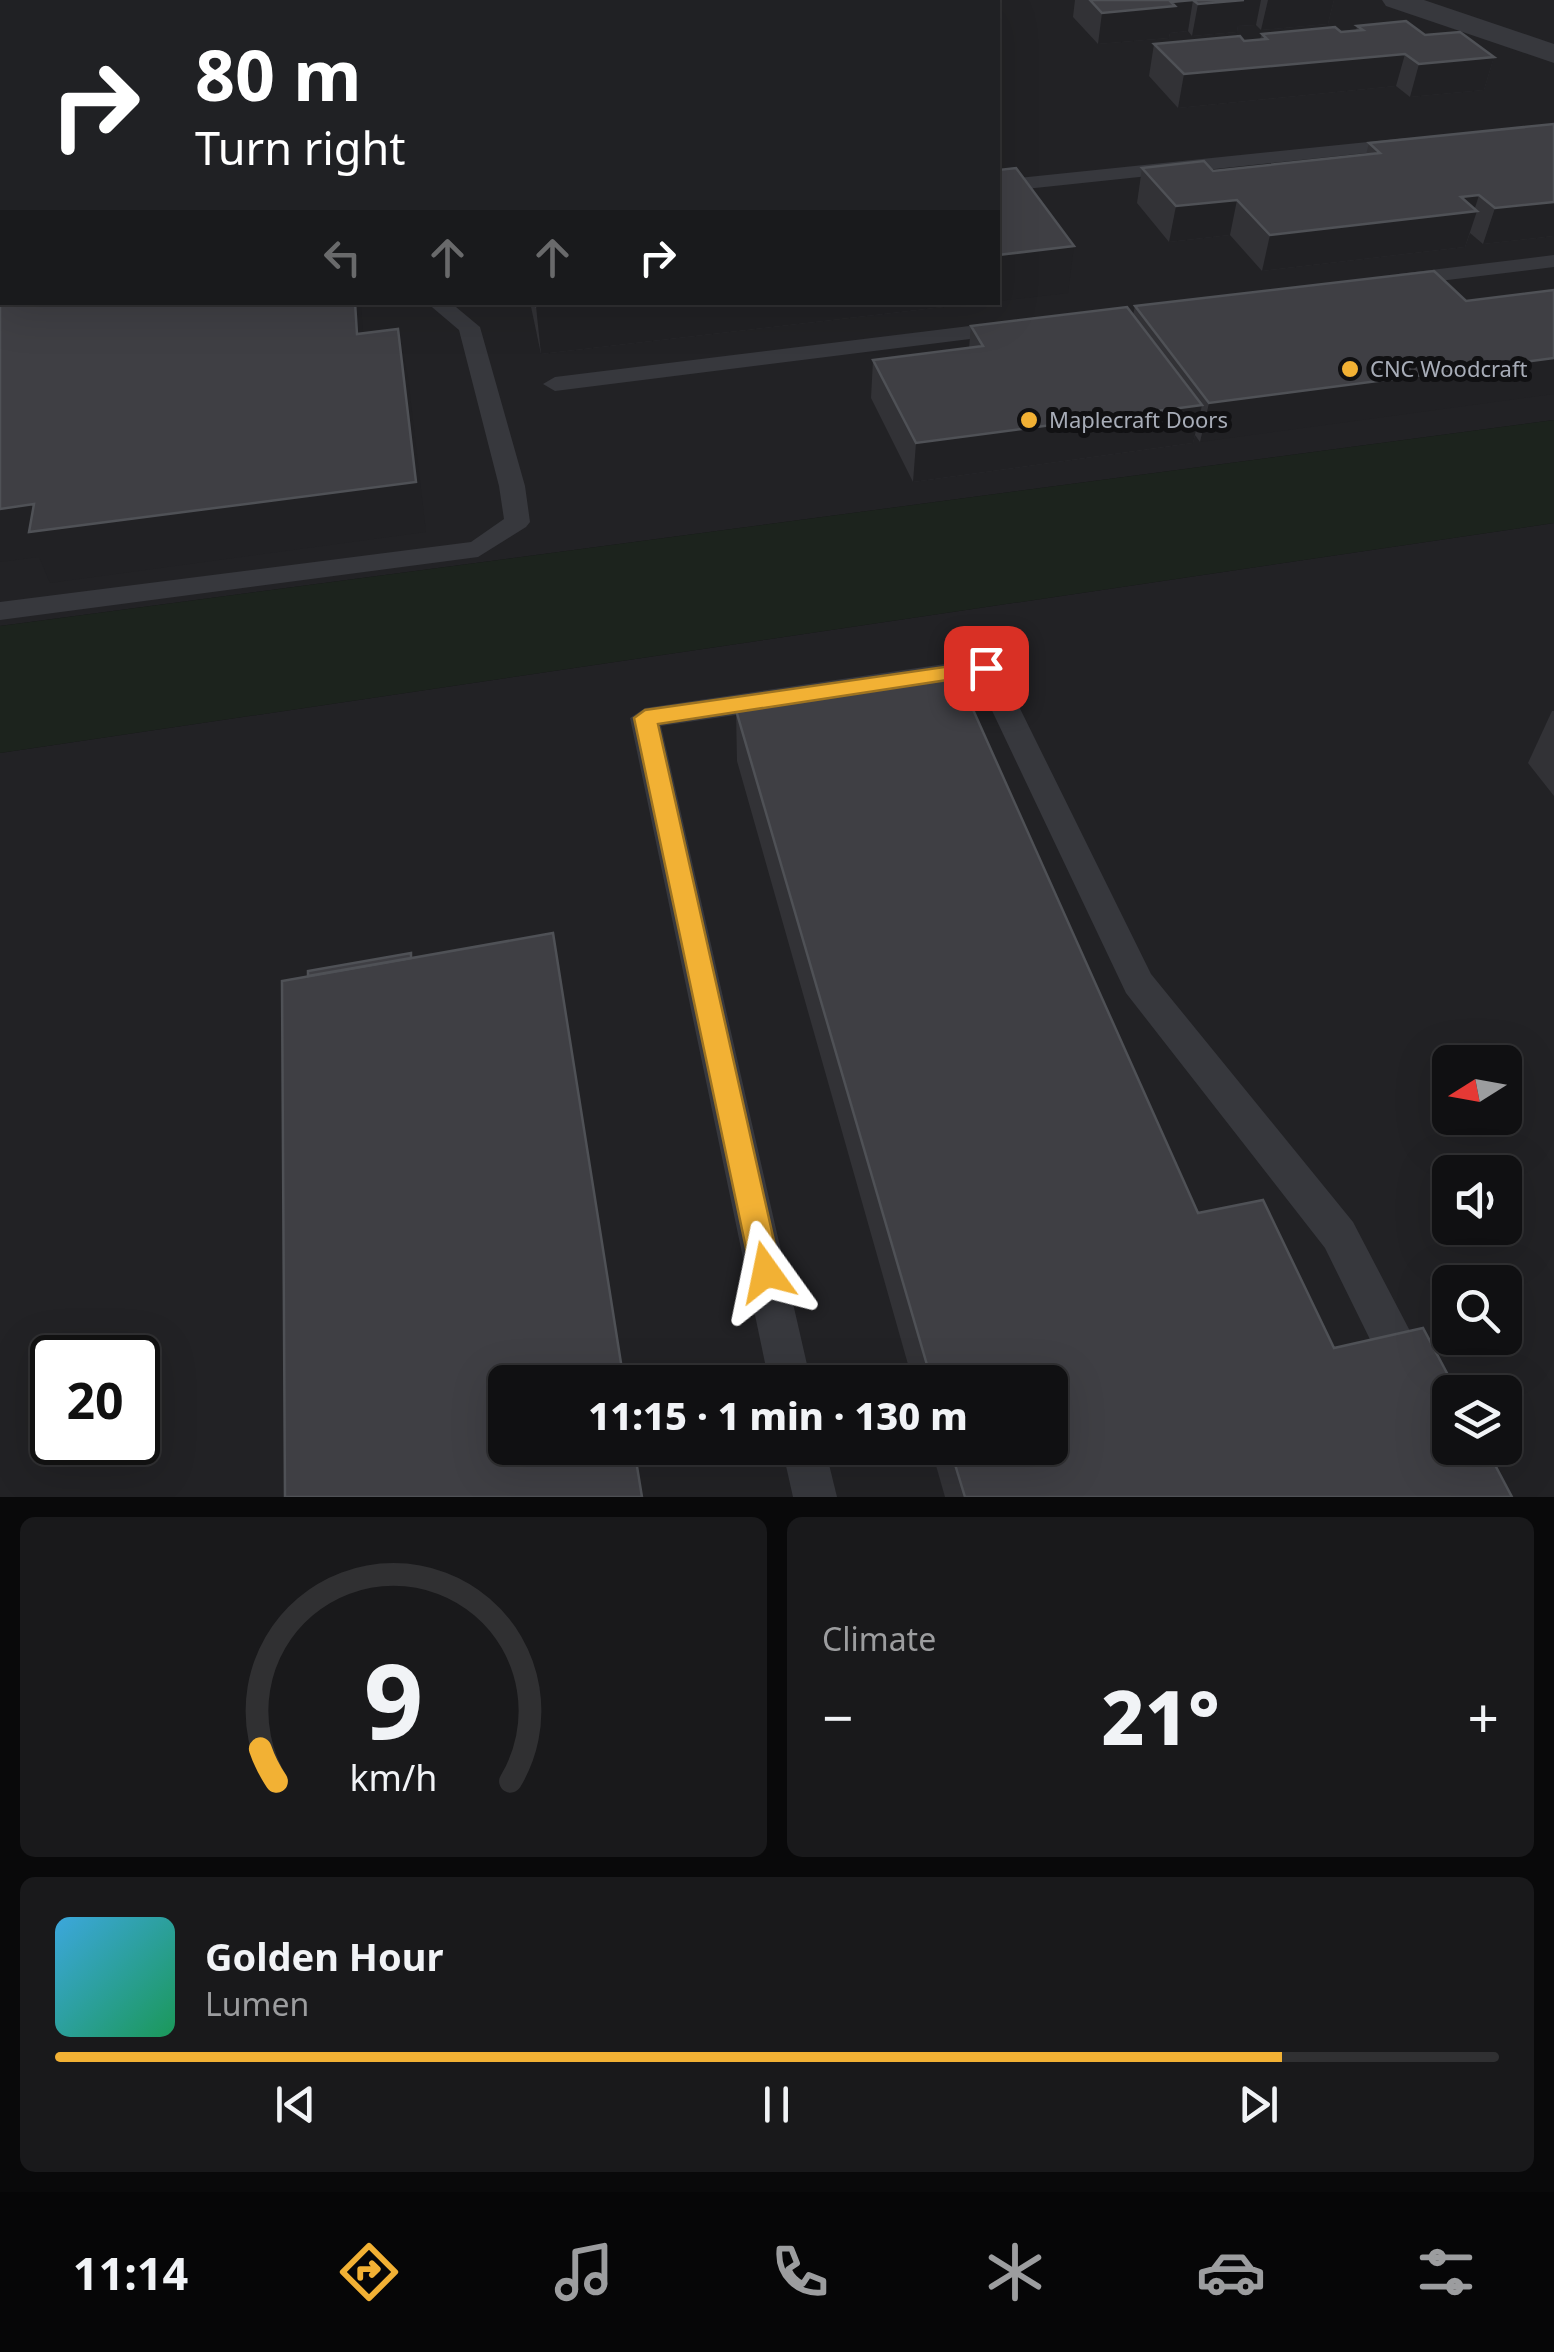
<!DOCTYPE html>
<html lang="en">
<head>
<meta charset="utf-8">
<style>
  :root { --surface:#101012; --page:#19191b; --text:#f1f3f6; --muted:#9c9d9f; --line:#303032; --accent:#f2b134 }
  body { margin:0; font-family:"Noto Sans",sans-serif; background:var(--page); color:var(--text); height:100vh; display:flex; flex-direction:column; font-size:38px; white-space:nowrap }
  * { box-sizing:border-box; margin:0 }
  p { font-size:32px; color:var(--muted) }
  .icon { flex:none; width:55px; height:55px; fill:none; stroke:currentColor; stroke-width:2; stroke-linecap:round; stroke-linejoin:round }
  .map { position:relative; height:1497px; overflow:hidden }
  .panel { display:flex; flex-direction:column; gap:20px; padding:20px; background:#09090a; flex:1 }
  .panel>* { flex:none }
  .top-card { position:absolute; left:0px; top:0px; width:1000px; height:305px; box-shadow:0 10px 40px #0002,0 0 0 2px var(--line); background:#202124; color:#fff; overflow:hidden }
  .needle { width:65px; rotate:259deg }
  .fabs { position:absolute; left:1432px; top:1045px; display:grid; gap:20px }
  .fabs a { display:grid; place-items:center; width:90px; height:90px; border-radius:15px; background:var(--surface); box-shadow:0 10px 40px #0002,0 0 0 2px var(--line); font-size:50px }
  .speed { position:absolute; left:30px; top:1335px; display:flex; gap:20px; font-size:50px; font-weight:700; text-align:center }
  .speed>* { display:grid; place-content:center; width:130px; height:130px; border-radius:50%; background:var(--surface); box-shadow:0 10px 40px #0002,0 0 0 2px var(--line); line-height:1 }
  .speed .limit { border:5px solid #111; border-radius:15px; background:#fff; color:#111 }
  .pin { position:absolute; display:grid; place-items:center; width:85px; height:85px; color:#fff; margin:-42px; border-radius:20px; box-shadow:0 5px 15px #0006 }
  .me { position:absolute; width:110px; margin:-55px; rotate:348deg; stroke-linejoin:round; filter:drop-shadow(0 0 8px #0008) }
  .turn { display:flex; align-items:center; gap:35px; height:210px; padding:0 30px; font-size:45px }
  .turn .icon { width:130px; height:130px; stroke-width:2.5 }
  .turn b { display:block; font-size:70px; line-height:85px }
  .lanes { display:flex; align-items:center; height:95px; padding:0 30px; background:#0003; justify-content:center; gap:50px; direction:ltr }
  .lanes .off { opacity:.35 }
  .big { font-size:75px; font-weight:800; line-height:1.1 }
  .panel .widget { flex:1; display:flex; flex-direction:column; justify-content:center; gap:15px; min-width:0; padding:0 35px; border-radius:15px; background:var(--page) }
  .panel .dial { align-items:center; gap:0 }
  .dial svg { height:260px; overflow:visible; fill:none; stroke:var(--line); stroke-width:7; stroke-linecap:round; text-anchor:middle }
  .dial text { fill:var(--text); stroke:none }
  .song { display:flex; align-items:center; gap:30px }
  .cover { width:120px; height:120px; border-radius:15px; background:linear-gradient(135deg,hsl(200 70% 55%),hsl(150 70% 35%)) }
  .played { height:10px; border-radius:5px; background:linear-gradient(90deg,var(--accent) 85%,var(--line) 85%) }
  .keys { display:flex; justify-content:space-around; direction:ltr }
  .heat { display:flex; justify-content:space-between; align-items:center; font-size:55px; direction:ltr }
  .panel .tiles { flex:1; display:grid; gap:20px; grid-template-columns:1fr 1fr }
  .widget:last-child { grid-column:span 2 }
  .trip { position:absolute; left:488px; top:1365px; width:580px; height:100px; border-radius:15px; background:var(--surface); box-shadow:0 10px 40px #0002,0 0 0 2px var(--line); font-weight:800; line-height:100px; text-align:center }
  .dock { display:flex; height:160px; justify-content:space-around; align-items:center; background:#060607; color:var(--muted) }
  .dock .icon { width:70px; height:70px }
  .dock .current { color:var(--accent) }
  .dock b { font-size:45px; color:var(--text) }
  .map>svg:first-child { display:block }
  .built { fill:#222225; fill-rule:evenodd }
  .green { fill:#1c231d }
  .lines { fill:none; stroke-linecap:round; stroke-linejoin:round }
  .service { fill:#37383d; fill-rule:evenodd }
  .minor { fill:#37383d; fill-rule:evenodd }
  .wall { fill:#323236 }
  .shaded-wall { fill:#212124 }
  .building { fill:#3f3f44; stroke:#4f5156; stroke-width:2.5 }
  .route { fill:#f2b134; stroke:#9d7322; stroke-width:2.5 }
  .poi-dot { fill:#f2b134; stroke:#111113; stroke-width:4 }
  .labels { text-anchor:middle; stroke-width:10; stroke-linejoin:round; paint-order:stroke }
  .far-poi-label { font-size:22px; fill:#a8adb8; stroke:#111113; text-anchor:start }
</style>
</head>
<body>
<div class="map">
<svg width="1554" height="1497" viewBox="0 0 1554 1497">
  <rect width="100%" height="100%" fill="#161618"/>
  <g class="built">
    <polygon points="455,0 1554,0 1554,420 0,626 0,281 2,302 998,302 998,2"/>
    <path d="M1554,523V1497H0V753ZM1450,1062H1505V1118H1450ZM1450,1172H1505V1228H1450ZM1450,1282H1505V1338H1450ZM52,1358H138V1442H52ZM505,1382H1050V1448H505ZM1450,1392H1505V1448H1450Z"/>
  </g>
  <g class="green">
    <polygon points="0,0 455,0 460,2 2,2 0,281"/>
    <polygon points="1554,420 1554,523 0,753 0,626"/>
  </g>
  <g class="lines">
    <g class="service">
      <polygon points="342,0 366,0 367,2 341,2"/>
      <rect x="0" y="25" width="2" height="10"/>
      <rect x="0" y="64" width="2" height="10"/>
      <polygon points="1407,138 1416,144 1414,148 998,192 998,180"/>
      <polygon points="2,188 2,209 0,210 0,189"/>
      <polygon points="1554,255 1554,267 1398,286 1387,280 1398,274"/>
      <polygon points="426,302 450,302 480,327 525,486 530,522 526,527 478,557 0,620 0,602 471,542 504,519 499,486 459,330"/>
      <polygon points="1010,321 1021,328 1018,333 555,391 543,384 555,377"/>
      <polygon points="986,658 1000,668 1151,974 1353,1222 1422,1354 1428,1369 1422,1384 1407,1390 1392,1384 1325,1248 1126,993 977,679 661,726 811,1382 769,1382 630,718 645,708"/>
      <polygon points="782,1448 825,1448 837,1497 793,1497"/>
    </g>
    <polygon class="minor" points="1382,0 1424,0 1554,44 1554,63 1386,6"/>
  </g>
  <g class="wall">
    <polygon points="1075,0 1334,0 1328,24 1261,30 1256,25 1238,26 1237,32 1192,36 1188,31 1170,33 1169,38 1098,44 1073,17"/>
    <polygon points="1357,26 1494,57 1484,90 1410,97 1396,86 1178,108 1149,76 1154,44 1244,41 1260,39 1262,34 1356,31"/>
    <polygon points="1554,124 1554,236 1483,244 1470,233 1465,247 1262,271 1230,235 1169,242 1137,203 1142,168 1213,171 1366,155 1369,143"/>
    <polygon points="1434,271 1200,442 1195,435 1193,443 913,482 871,398 873,360 969,348 971,326 1133,315 1135,306"/>
    <polygon points="530,302 986,302 541,354"/>
    <polygon points="736,710 1198,1213 1334,1348 1512,1497 945,1497 931,1448 1050,1448 1050,1382 913,1382 737,761"/>
    <polygon points="1552,711 1554,711 1554,796 1528,763"/>
  </g>
  <g class="shaded-wall">
    <polygon points="1193,0 1188,31 1170,33 1169,38 1098,44 1102,13"/>
    <polygon points="1237,0 1261,0 1256,25 1238,26 1237,32 1192,36 1198,4"/>
    <polygon points="1268,0 1334,0 1328,24 1261,30"/>
    <polygon points="1405,54 1396,86 1178,108 1184,74"/>
    <polygon points="1494,57 1484,90 1410,97 1419,64"/>
    <polygon points="1479,195 1474,211 1477,211 1465,247 1262,271 1270,235 1461,197"/>
    <polygon points="1237,200 1230,235 1169,242 1176,206"/>
    <polygon points="1554,202 1554,236 1483,244 1495,208"/>
    <polygon points="1074,246 1068,293 998,301 998,255"/>
    <polygon points="355,302 360,302 361,306 367,382 357,334"/>
    <polygon points="570,302 986,302 541,354 536,306"/>
    <polygon points="398,329 408,377 426,532 50,583 39,557 0,562 0,509 34,504"/>
    <polygon points="1554,358 1554,394 1200,442 1209,403"/>
    <polygon points="1202,405 1193,443 913,482 916,443"/>
  </g>
  <g class="building">
    <polygon points="1090,0 1193,0 1171,2 1175,6 1102,13"/>
    <polygon points="1193,0 1244,0 1198,4"/>
    <polygon points="1406,21 1425,35 1460,32 1494,57 1419,64 1405,54 1184,74 1154,44 1240,36 1244,41 1267,39 1262,34 1335,27 1341,32 1363,30 1357,26"/>
    <polygon points="1554,124 1554,202 1495,208 1479,195 1461,197 1477,211 1270,235 1237,200 1176,206 1142,168 1204,161 1213,171 1380,153 1369,143"/>
    <polygon points="1016,168 1074,246 998,255 998,170"/>
    <polygon points="1434,271 1466,301 1554,290 1554,358 1209,403 1135,306"/>
    <polygon points="0,297 2,297 2,302 355,302 357,334 398,329 416,482 29,532 34,504 0,509"/>
    <polygon points="535,302 570,302 536,306"/>
    <polygon points="1127,307 1202,405 916,443 873,360 983,346 971,326"/>
    <polygon points="958,676 1198,1213 1263,1200 1334,1348 1423,1328 1457,1392 1450,1392 1450,1448 1486,1448 1512,1497 965,1497 950,1448 1050,1448 1050,1382 932,1382 736,710"/>
    <polygon points="553,933 624,1382 505,1382 505,1448 634,1448 642,1497 285,1497 282,981"/>
    <polygon points="411,953 411,958 308,976 308,971"/>
  </g>
  <polygon class="route" points="986,661 997,668 993,673 658,724 781,1272 777,1282 766,1286 755,1282 751,1272 634,718 645,710"/>
  <g class="poi-dot">
    <circle cx="1350" cy="369" r="10"/>
    <circle cx="1029" cy="420" r="10"/>
  </g>
  <g class="labels">
    <g class="far-poi-label">
      <text x="1370" y="377">CNC Woodcraft</text>
      <text x="1049" y="428">Maplecraft Doors</text>
    </g>
  </g>
</svg>
<div class="fabs">
<a><svg class="needle" viewBox="-14 -14 28 28"><path d="M0-13l5 13h-10z" fill="#e53935"/><path d="M0 13l5-13h-10z" fill="#9c9d9f"/></svg></a>
<a><svg class="icon" aria-label="sound" viewBox="0 0 24 24"><path d="M4 9h4l5-4v14l-5-4H4zM17 9q2 3 0 6"/></svg></a>
<a><svg class="icon" aria-label="search" viewBox="0 0 24 24"><circle cx="10" cy="10" r="6"/><path d="M15 15l6 6"/></svg></a>
<a><svg class="icon" aria-label="layers" viewBox="0 0 24 24"><path d="M12 4l9 5-9 5-9-5zM3 14l9 5 9-5"/></svg></a>
</div>
<div class="speed"><div class="limit">20</div></div>
<div class="pin" style="left:986px;top:668px;background:#d93025"><svg class="icon" aria-label="arrive" viewBox="0 0 24 24"><path d="M6 21V4h12l-3 4 3 4H6"/></svg></div>
<svg class="me" style="left:766px;top:1272px" viewBox="-20 -20 40 40"><path d="M0-17L14 15 0 8-14 15z" fill="#f2b134" stroke="#fff" stroke-width="4"/></svg>
<div class="trip">11:15 · 1 min · 130 m</div>
<div class="top-card">
<div class="turn"><svg class="icon" aria-label="right" viewBox="0 0 24 24"><path d="M7 20v-9h11M14 6l5 5-5 5"/></svg><div><b>80 m</b>Turn right</div></div>
<div class="lanes"><svg class="icon off" aria-label="left" viewBox="0 0 24 24"><path d="M17 20v-9H6M10 6l-5 5 5 5"/></svg><svg class="icon off" aria-label="ahead" viewBox="0 0 24 24"><path d="M12 20V5M6 11l6-6 6 6"/></svg><svg class="icon off" aria-label="ahead" viewBox="0 0 24 24"><path d="M12 20V5M6 11l6-6 6 6"/></svg><svg class="icon" aria-label="right" viewBox="0 0 24 24"><path d="M7 20v-9h11M14 6l5 5-5 5"/></svg></div>
</div>
</div>
<section class="panel">
<div class="tiles">
<div class="widget dial"><svg viewBox="0 0 100 80">
<path d="M14 69A42 42 0 1 1 86 69"/>
<path d="M14 69A42 42 0 0 1 9 59" stroke="#f2b134"/>
<text x="50" y="56" font-size="32" font-weight="700">9</text>
<text x="50" y="72" font-size="11">km/h</text>
</svg></div>
<div class="widget"><p>Climate</p>
<div class="heat"><a>−</a><b class="big">21°</b><a>+</a></div>
</div>
<div class="widget">
<div class="song"><i class="cover"></i><div><b>Golden Hour</b><p>Lumen</p></div></div>
<div class="played"></div>
<div class="keys"><svg class="icon" aria-label="previous" viewBox="0 0 24 24"><path d="M18 5L8 12l10 7zM5 5v14"/></svg><svg class="icon" aria-label="pause" viewBox="0 0 24 24"><path d="M8 5v14M16 5v14"/></svg><svg class="icon" aria-label="next" viewBox="0 0 24 24"><path d="M6 5l10 7-10 7zM19 5v14"/></svg></div>
</div>
</div>
</section>
<nav class="dock">
<b>11:14</b>
<svg class="icon current" aria-label="directions" viewBox="0 0 24 24"><path d="M12 3l9 9-9 9-9-9zM9 14v-3h6M13 9l2 2-2 2"/></svg>
<svg class="icon" aria-label="music" viewBox="0 0 24 24"><path d="M9 18V5l10-2v13"/><circle cx="6" cy="18" r="3"/><circle cx="16" cy="16" r="3"/></svg>
<svg class="icon" aria-label="phone" viewBox="0 0 24 24"><path d="M5 4h4l2 5-3 2q2 4 5 5l2-3 5 2v4C11 20 4 13 5 4z"/></svg>
<svg class="icon" aria-label="climate" viewBox="0 0 24 24"><path d="M12 3v18M4 7l16 10M4 17L20 7"/></svg>
<svg class="icon" aria-label="car" viewBox="0 0 24 24"><path d="M5 17H2v-5l4-1 3-4h7l3 4 3 1v5h-3M9 17h6M6 11h13"/><circle cx="7" cy="17" r="2"/><circle cx="17" cy="17" r="2"/></svg>
<svg class="icon" aria-label="filters" viewBox="0 0 24 24"><path d="M4 7h16M4 17h16"/><circle cx="9" cy="7" r="2"/><circle cx="15" cy="17" r="2"/></svg>
</nav>
</body>
</html>
